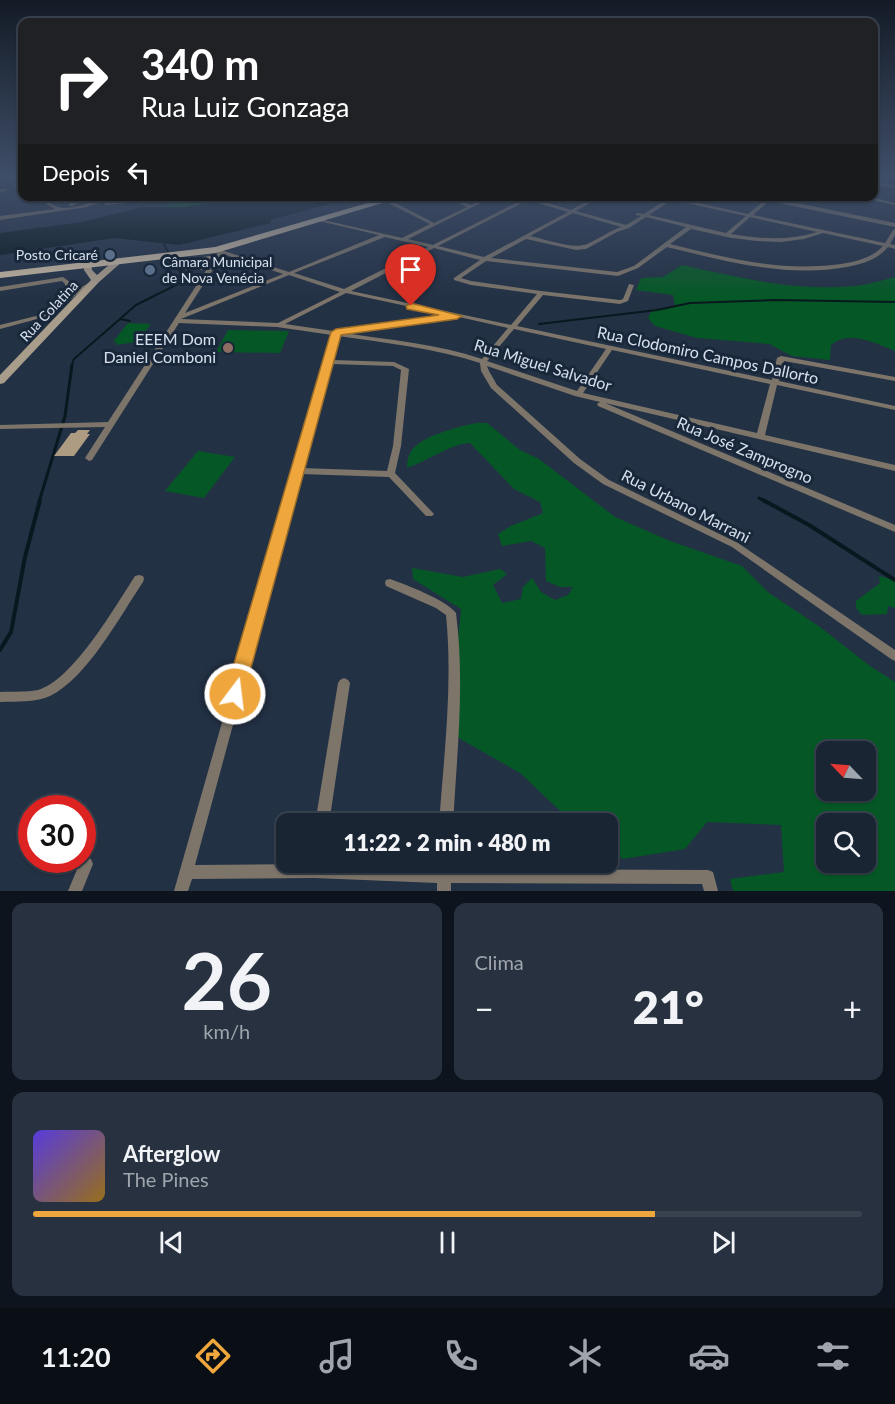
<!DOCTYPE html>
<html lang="pt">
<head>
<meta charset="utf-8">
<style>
  :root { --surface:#1a2534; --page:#273140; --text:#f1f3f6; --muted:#9fa5ac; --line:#38424f; --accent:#efa73d }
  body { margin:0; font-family:Lato,sans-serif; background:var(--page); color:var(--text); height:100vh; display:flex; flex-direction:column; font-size:22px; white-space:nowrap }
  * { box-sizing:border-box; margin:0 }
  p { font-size:20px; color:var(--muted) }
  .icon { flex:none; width:33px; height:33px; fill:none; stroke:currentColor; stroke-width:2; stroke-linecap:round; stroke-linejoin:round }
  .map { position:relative; height:891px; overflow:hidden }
  .drawer { display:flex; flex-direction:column; gap:12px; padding:12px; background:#0e141d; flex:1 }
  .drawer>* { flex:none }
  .hud { position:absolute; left:18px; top:18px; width:860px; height:183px; border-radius:12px; box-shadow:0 2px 4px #0004,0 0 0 2px var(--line); background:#202124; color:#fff; overflow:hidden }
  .needle { width:39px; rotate:295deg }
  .buttons { position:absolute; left:816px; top:741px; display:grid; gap:12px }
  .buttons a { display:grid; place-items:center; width:60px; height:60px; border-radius:12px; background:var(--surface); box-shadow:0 2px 4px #0004,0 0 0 2px var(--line); font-size:30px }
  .speed { position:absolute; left:18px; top:795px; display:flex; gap:12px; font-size:30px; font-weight:700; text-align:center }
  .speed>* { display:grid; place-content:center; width:78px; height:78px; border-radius:50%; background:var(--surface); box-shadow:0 2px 4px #0004,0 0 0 2px var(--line); line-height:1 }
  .speed .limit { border:9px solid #d22; background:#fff; color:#111 }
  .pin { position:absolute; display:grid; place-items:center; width:51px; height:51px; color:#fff; margin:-62px -26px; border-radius:50% 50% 50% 0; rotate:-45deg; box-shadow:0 0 6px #0007 }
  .pin .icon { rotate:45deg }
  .me { position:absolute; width:66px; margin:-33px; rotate:15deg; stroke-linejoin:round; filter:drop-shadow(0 0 4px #0008) }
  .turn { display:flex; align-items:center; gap:21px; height:126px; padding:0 24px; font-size:27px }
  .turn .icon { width:78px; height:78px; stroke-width:2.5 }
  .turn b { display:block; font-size:42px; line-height:51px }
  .then { display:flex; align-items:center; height:57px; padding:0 24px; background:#0003; gap:12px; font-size:22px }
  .big { font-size:45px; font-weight:800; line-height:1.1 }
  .drawer .tile { flex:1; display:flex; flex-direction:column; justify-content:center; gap:9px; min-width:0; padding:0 21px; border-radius:12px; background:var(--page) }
  .drawer .dial { align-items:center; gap:0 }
  .dial b { font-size:78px; line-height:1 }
  .song { display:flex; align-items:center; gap:18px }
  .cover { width:72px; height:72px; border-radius:9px; background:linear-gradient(135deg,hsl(250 70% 55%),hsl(40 70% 35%)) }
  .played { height:6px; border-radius:3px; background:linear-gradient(90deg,var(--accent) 75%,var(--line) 75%) }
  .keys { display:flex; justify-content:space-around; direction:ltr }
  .heat { display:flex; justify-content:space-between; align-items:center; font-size:33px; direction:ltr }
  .drawer .tiles { flex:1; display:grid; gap:12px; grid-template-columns:1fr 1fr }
  .tile:last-child { grid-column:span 2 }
  .trip { position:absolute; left:276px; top:813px; width:342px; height:60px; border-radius:12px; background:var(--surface); box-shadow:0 2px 4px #0004,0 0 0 2px var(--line); font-weight:800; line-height:60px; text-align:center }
  .tab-bar { display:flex; height:96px; justify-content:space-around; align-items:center; background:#0a0f15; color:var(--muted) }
  .tab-bar .icon { width:42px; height:42px }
  .tab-bar .on { color:var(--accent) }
  .tab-bar b { font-size:27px; color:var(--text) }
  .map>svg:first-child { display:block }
  .green { fill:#055826; fill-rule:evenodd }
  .water { fill:#08181e }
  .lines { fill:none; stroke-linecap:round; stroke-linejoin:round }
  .stream-far3 { stroke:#08181e; stroke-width:1.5 }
  .stream-far2 { stroke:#08181e; stroke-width:2 }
  .stream-far1 { stroke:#08181e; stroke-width:3 }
  .stream { stroke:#08181e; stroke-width:4 }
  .building { fill:#ad9b82 }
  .minor { fill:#7d756a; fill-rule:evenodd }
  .secondary { fill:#a89c8b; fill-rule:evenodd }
  .primary { fill:#c9b9a3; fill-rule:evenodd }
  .route { fill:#efa73d; stroke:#9b6d28; stroke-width:1.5 }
  .service-dot { fill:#5c6f8a; stroke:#19273a; stroke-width:2 }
  .education-dot { fill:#8d6e63; stroke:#19273a; stroke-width:2 }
  .labels { text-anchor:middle; stroke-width:6; stroke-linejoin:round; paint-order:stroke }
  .far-poi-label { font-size:14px; fill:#d6e0ed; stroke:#19273a; text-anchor:end }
  .far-street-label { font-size:14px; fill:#d6e0ed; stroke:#19273a }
  .poi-label { font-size:16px; fill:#d6e0ed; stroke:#19273a; text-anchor:end }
  .street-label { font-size:16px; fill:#d6e0ed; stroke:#19273a }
</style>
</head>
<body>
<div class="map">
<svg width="895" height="891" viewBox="0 0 895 891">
  <rect width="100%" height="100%" fill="#233145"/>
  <g class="green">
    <polygon points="186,197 250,197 184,207 160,207 190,199"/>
    <path d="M682,265C737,277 797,292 854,286C868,285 882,280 895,277V351C875,343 849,330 831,345L830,360L792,356L769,344L697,338L655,326L648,318L652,310L675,306L673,295L636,290L641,278L663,277Z"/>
    <polygon points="128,323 151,324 137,342 115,345 117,342 113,342"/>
    <polygon points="228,330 289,331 280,353 216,352"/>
    <path d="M476,423H487L520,450L539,459L615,517L670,541L742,566L769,593L820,627L870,666L895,682V891H733L730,879L784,872L781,825L707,822L685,849L623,859L608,849V824L573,823L520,773L455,736L457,650L461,609L413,579L412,568L463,577L500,569L507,574L493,585L502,603L521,599L523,587L532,578L541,592L555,600L568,595L573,587H560L546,581L545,548L531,541L502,546L498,534L511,526L543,513L540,502L514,489L470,443C453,443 427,461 407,468C407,463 408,457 410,453C419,436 458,427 476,423ZM826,752H866V790H826ZM826,824H866V862H826Z"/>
    <polygon points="198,451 235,457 204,498 165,491"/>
    <polygon points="879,576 895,580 895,608 888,606 887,614 862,615 856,608 856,601 880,583"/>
  </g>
  <polygon class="water" points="250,197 347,197 341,201 270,220 271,223 179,245 114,238 0,255 0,233 82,222 143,207 184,207"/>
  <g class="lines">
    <polyline class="stream-far3" points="167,241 164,245 173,260"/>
    <g class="stream-far2">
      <polyline points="120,319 130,321"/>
      <polyline points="539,324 657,310 690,303 775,300 895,302"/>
      <polyline points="71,367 74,359 136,305 180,283 181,273 172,259"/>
    </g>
    <g class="stream-far1">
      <polyline points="759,498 766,502"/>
      <polyline points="39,502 65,416 72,365"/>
    </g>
    <g class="stream">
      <polyline points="763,500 809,525 895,580"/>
      <polyline points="0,650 11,632 25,557 40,500"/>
    </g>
  </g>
  <g class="building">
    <polygon points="212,256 204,270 184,270 176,260"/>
    <polygon points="78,430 90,430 87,434 90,434 74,456 54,456 71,433 75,433"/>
  </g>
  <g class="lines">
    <g class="minor">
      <polygon points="877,176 895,176 895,178 879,177"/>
      <polygon points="873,182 895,186 895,188 873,184"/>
      <polygon points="14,185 18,185 22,188 22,191 14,187"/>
      <polygon points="5,189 7,189 7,191 0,192 0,190"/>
      <path d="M33,196C45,196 53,208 64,208C83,208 101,196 120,196L87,207L0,220V216L55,209Z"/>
      <polygon points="81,196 87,196 73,206 69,206 69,204"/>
      <path d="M444,196H451L471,205L488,196H495L408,239L433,245L524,199L517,196H535L532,198L571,210L596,196H602L576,211L626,225L641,216L636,215V213L644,214L667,199L662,198V196H676V198L748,214L765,200L751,196L768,198L773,196L772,198L895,223V227L769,201L753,215L885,243L893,230L895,229V235L890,244L895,245V249L888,247C877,260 862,264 847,267C786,278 725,261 667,247L638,268L618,276L486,261L461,278L471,281L541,291L620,300L623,299L629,284L634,285L628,301L620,304L543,295L517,326L772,380L777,358L781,356L895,377V381L784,361L779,381L895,406V410L777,385L765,435L895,465V471L605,403L895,525V532L598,406L597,404L600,402L575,396L487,366L489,371L497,385L580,459L609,480L738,543L895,650V661L891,659L732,547L603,484L574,463L491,388L481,371L480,363C434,348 386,343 338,336L332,360L394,362L409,369L401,446L395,473L434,514L432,516H426L389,477L301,474L195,865L315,864L437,869V862H451V869L708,870L713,872L718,891H704L702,884L451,883V891H437V883L315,878L192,879L188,891H174L293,473L292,471L294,469L332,335L277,327L179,323L92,460L89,461L85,458L105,427L0,429V425L108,422L218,252L214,251V249H218L289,272L379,235L319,221V219L402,238L430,224L386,202V200H390L434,223L467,207ZM528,200L568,212L484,257L438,246ZM672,200L746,216L726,233L649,215ZM573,213L621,227C609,231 599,239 587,244C574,250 545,239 530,236ZM646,217L686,227L634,266L617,272L491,258L526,239L576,250L586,249L617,232L629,228ZM750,217L817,232C788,241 760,239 731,234ZM691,229L732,238L757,241L781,242L804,239L823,233L883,246C870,260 850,263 832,265C776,271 723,257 670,244ZM385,237L428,247L344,289L294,273ZM434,248L480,260L454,278V280L471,285L537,294L511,325L351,291ZM223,254L283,274L185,313ZM289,275L340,292L278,323L181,319ZM346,293L448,315L333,331L285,324ZM459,317L508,328L482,359C437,344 390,340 344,333ZM514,329L606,349L577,391L487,361ZM612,350L770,384L757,433L583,393ZM331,364L393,366L401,370L393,446L387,471L302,468Z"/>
      <polygon points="855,196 866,196 895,203 895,205"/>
      <polygon points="126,201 128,201 128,203 106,205 104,204 106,203"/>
      <polygon points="63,277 71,283 73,292 92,281 97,282 81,291 52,315 0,329 0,325 48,313 68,296 65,284 62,281 0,291 0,287"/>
      <path d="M139,575L143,576L144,579L143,582C120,616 87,678 50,696C34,703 17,701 0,702V692C13,691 29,693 41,689C75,676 115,607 135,576Z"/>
      <path d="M390,579C407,585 446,600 456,613C465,683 457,753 453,824H439C444,754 453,685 446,615L436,608L386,586L385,583L386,580Z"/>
      <polygon points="344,678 348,680 350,683 329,824 315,824 338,683 340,680"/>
      <polygon points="86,857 91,859 93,864 82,891 68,891 81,860"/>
    </g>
    <polygon class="secondary" points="116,259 123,261 99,282 4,383 0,384 0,375 91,280 84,270 85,262 91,262 92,270 97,275"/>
    <polygon class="primary" points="392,196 406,196 216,253 0,278 0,272 215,247"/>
  </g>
  <linearGradient id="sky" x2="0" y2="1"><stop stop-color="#131b26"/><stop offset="0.59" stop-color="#3f4e68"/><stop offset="1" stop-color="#3f4e68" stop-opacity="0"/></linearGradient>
  <rect width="895" height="300" fill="url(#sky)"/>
  <polygon class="route" points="411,303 462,316 457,319 341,335 244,694 242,700 235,702 228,700 225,694 331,332 336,329 439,315 407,309 406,306"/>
  <g class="service-dot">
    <circle cx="110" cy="255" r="6"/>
    <circle cx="150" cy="270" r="6"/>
  </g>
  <circle class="education-dot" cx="228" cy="348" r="6"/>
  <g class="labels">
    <g class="far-poi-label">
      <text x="98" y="260">Posto Cricaré</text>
      <text x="162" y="267" text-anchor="start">Câmara Municipal<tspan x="162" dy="16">de Nova Venécia</tspan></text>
    </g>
    <g class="far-street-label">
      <text transform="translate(49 311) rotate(-47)" y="5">Rua Colatina</text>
    </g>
    <g class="poi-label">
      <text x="216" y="345">EEEM Dom<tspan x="216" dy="18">Daniel Comboni</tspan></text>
    </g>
    <g class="street-label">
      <text transform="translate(708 355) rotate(12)" y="6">Rua Clodomiro Campos Dallorto</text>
      <text transform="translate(543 365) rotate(17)" y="6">Rua Miguel Salvador</text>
      <text transform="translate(745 450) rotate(23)" y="6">Rua José Zamprogno</text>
      <text transform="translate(686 506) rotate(27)" y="6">Rua Urbano Marrani</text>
    </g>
  </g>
</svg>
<div class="buttons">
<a><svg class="needle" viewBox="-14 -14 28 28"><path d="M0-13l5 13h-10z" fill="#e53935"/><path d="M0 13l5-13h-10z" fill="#9fa5ac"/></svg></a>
<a><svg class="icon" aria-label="search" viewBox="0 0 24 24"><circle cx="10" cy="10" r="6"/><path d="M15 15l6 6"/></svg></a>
</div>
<div class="speed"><div class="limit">30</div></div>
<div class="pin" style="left:411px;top:306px;background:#d93025"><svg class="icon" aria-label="arrive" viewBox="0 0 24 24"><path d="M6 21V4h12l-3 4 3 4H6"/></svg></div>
<svg class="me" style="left:235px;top:694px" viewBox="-20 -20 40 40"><circle r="17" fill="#efa73d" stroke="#fff" stroke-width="3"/><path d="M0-11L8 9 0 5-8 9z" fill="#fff"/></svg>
<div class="trip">11:22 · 2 min · 480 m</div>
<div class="hud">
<div class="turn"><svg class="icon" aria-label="right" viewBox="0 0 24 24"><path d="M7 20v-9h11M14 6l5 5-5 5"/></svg><div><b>340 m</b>Rua Luiz Gonzaga</div></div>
<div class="then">Depois<svg class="icon" aria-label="left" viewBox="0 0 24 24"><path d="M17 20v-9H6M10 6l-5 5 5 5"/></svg></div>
</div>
</div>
<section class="drawer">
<div class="tiles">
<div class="tile dial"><b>26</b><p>km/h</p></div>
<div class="tile"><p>Clima</p>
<div class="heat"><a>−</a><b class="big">21°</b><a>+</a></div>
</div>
<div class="tile">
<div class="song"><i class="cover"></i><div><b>Afterglow</b><p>The Pines</p></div></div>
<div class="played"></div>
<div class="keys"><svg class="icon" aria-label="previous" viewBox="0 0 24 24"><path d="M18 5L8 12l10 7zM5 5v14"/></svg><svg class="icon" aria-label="pause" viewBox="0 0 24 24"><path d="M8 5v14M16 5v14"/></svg><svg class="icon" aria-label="next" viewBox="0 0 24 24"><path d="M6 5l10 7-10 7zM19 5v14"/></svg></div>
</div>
</div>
</section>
<nav class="tab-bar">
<b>11:20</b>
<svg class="icon on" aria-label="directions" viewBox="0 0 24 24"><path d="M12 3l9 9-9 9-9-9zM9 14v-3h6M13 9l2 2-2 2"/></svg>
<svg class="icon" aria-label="music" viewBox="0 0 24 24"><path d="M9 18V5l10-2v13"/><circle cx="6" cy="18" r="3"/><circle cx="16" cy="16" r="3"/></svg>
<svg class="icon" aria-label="phone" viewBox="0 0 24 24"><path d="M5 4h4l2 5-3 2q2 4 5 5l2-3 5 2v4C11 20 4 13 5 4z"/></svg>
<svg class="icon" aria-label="climate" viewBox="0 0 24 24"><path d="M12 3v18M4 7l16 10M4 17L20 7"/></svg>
<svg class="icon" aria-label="car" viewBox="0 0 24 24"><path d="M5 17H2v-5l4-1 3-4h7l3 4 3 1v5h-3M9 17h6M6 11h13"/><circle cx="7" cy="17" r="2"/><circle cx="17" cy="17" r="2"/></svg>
<svg class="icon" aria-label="filters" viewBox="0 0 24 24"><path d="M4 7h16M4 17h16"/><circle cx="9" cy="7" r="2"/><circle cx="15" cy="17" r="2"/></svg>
</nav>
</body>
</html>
